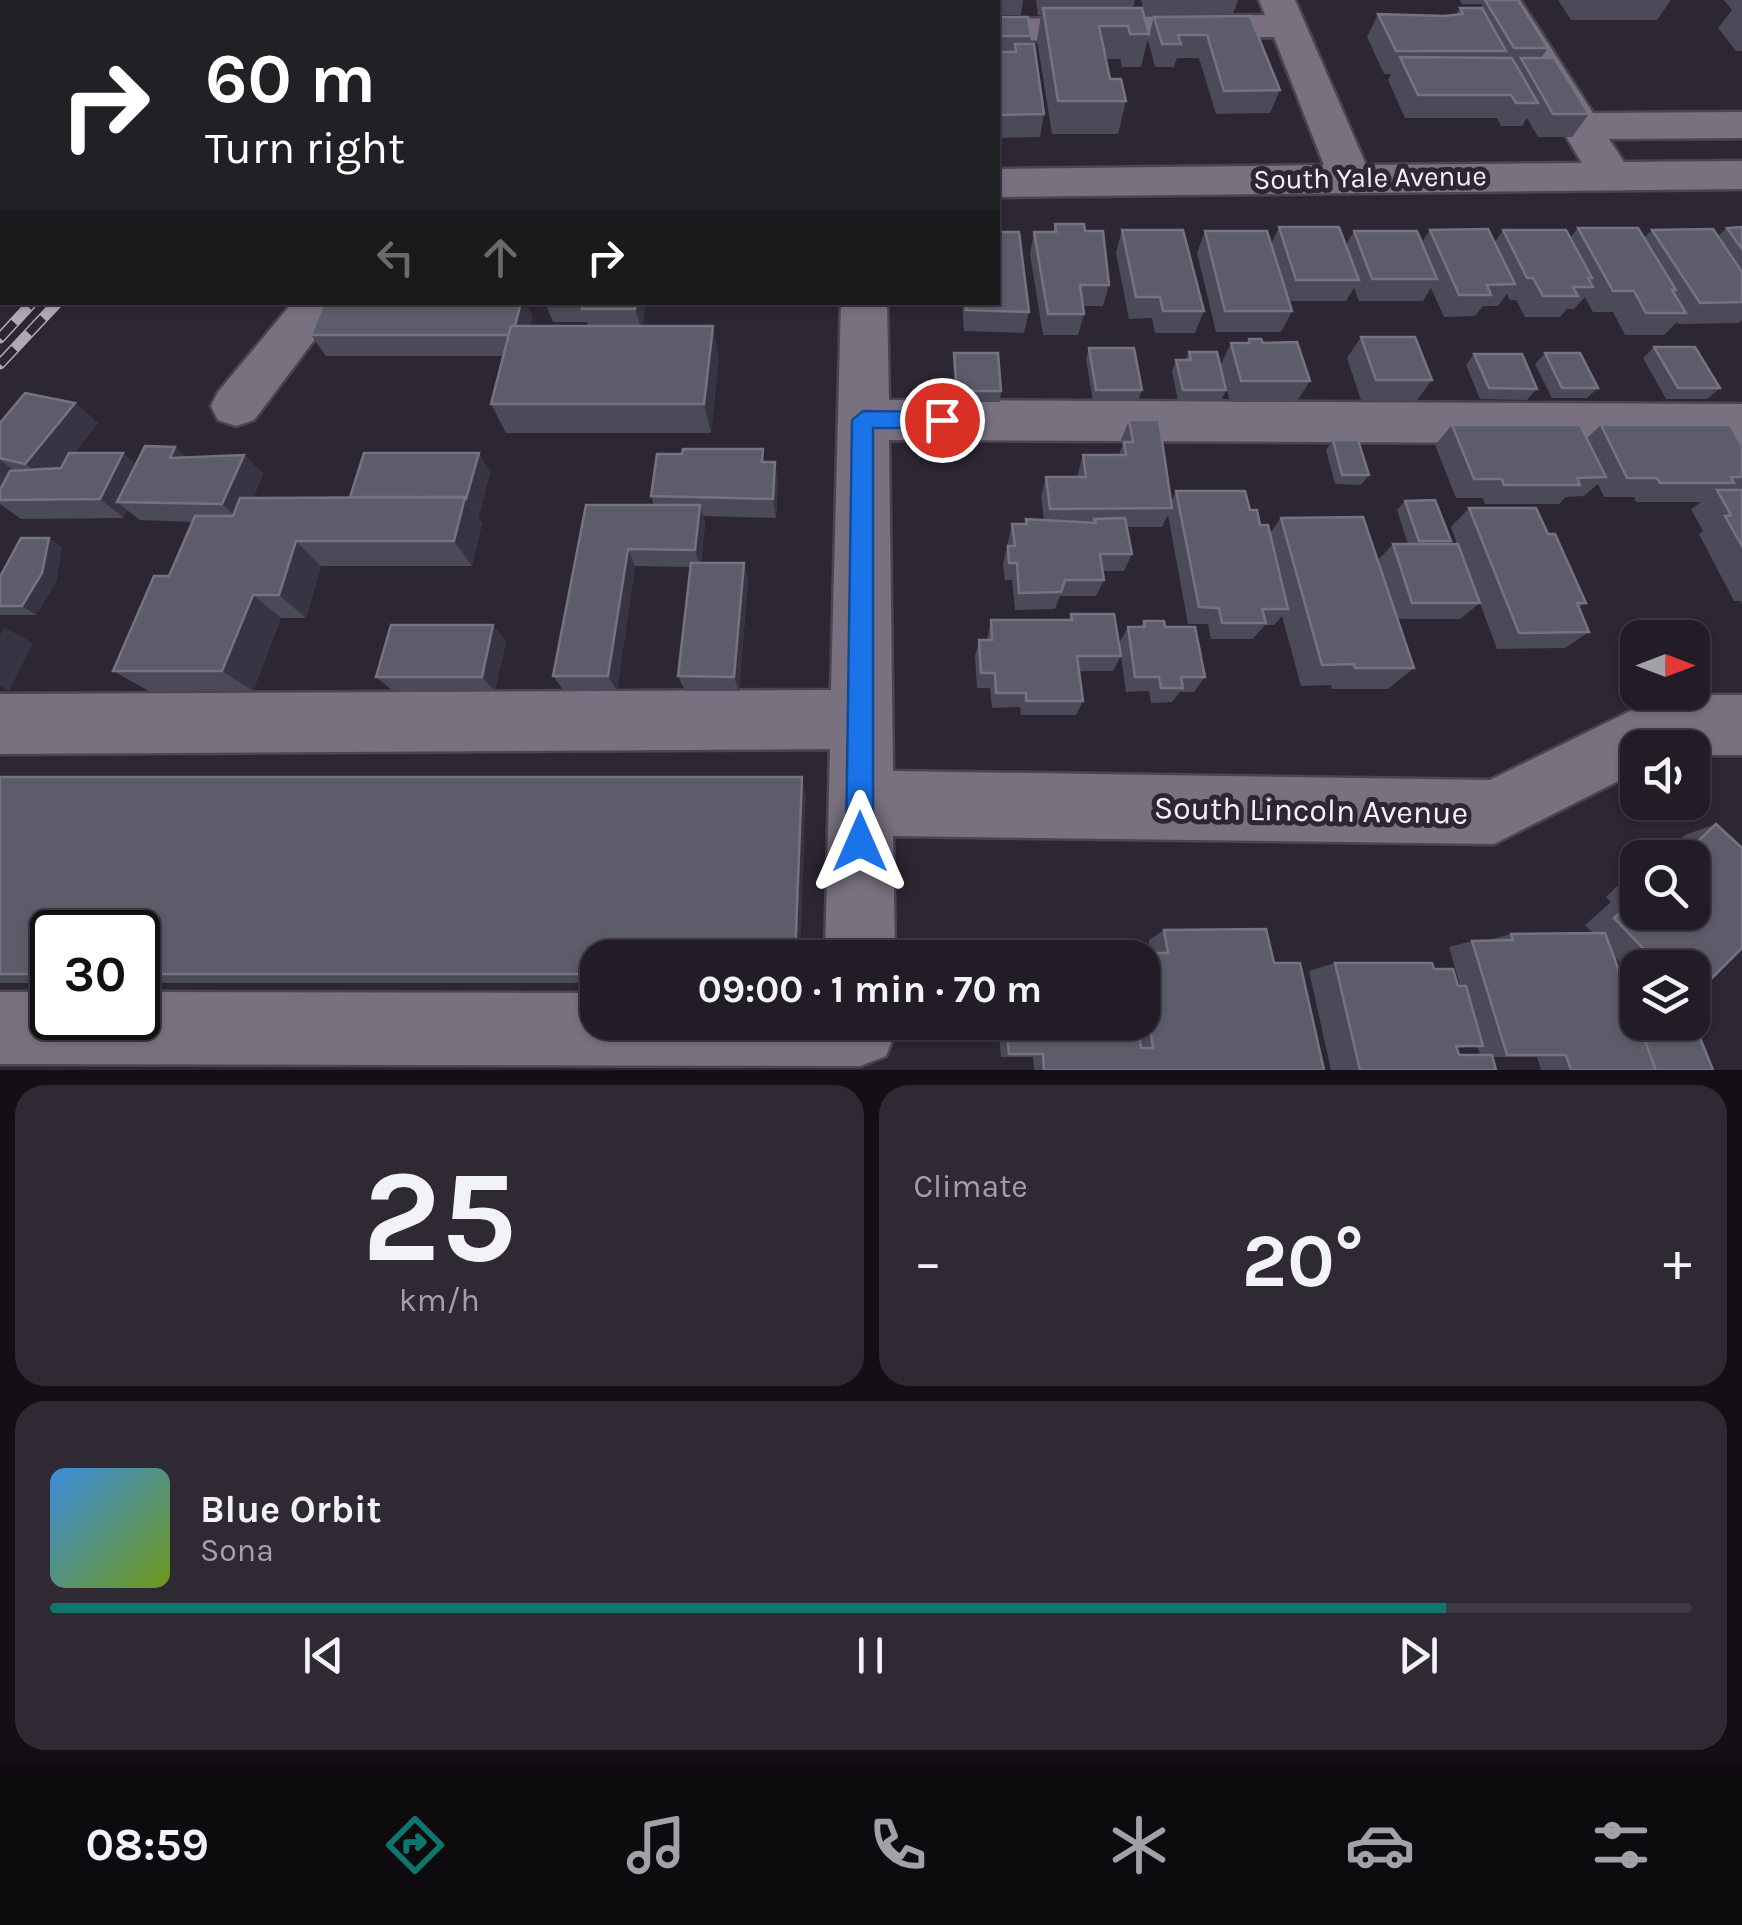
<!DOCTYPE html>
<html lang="en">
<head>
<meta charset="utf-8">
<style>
  :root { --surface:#221c26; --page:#2e2932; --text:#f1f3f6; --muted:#a2a1a7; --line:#3f3a43; --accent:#0f766e }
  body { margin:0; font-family:Karla,sans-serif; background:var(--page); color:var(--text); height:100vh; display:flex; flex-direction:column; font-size:38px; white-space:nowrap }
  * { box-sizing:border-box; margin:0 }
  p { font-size:32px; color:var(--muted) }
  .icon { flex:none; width:55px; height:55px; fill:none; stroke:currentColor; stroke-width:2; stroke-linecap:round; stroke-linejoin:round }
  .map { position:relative; height:1070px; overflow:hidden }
  .details { display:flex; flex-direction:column; gap:15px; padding:15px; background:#130f15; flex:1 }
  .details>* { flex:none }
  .guide { position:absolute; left:0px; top:0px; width:1000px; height:305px; box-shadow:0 2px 8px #0004,0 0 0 2px var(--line); background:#202124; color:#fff; overflow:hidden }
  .needle { width:65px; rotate:90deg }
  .tools { position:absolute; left:1620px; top:620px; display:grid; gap:20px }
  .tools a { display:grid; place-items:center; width:90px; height:90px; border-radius:20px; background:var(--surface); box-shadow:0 2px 8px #0004,0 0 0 2px var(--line); font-size:50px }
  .speed { position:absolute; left:30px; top:910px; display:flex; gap:20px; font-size:50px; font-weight:700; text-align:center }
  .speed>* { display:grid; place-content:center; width:130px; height:130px; border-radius:50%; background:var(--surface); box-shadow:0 2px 8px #0004,0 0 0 2px var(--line); line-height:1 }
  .speed .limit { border:5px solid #111; border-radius:15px; background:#fff; color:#111 }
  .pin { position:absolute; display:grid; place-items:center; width:85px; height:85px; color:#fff; margin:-42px; border:5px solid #fff; border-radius:50%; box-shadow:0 2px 10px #0007 }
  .me { position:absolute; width:110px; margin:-55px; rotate:0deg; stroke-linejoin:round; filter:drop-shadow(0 0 8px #0008) }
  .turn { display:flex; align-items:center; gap:35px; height:210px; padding:0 40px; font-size:45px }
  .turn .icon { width:130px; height:130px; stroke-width:2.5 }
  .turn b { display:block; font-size:70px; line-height:85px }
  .lanes { display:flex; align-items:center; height:95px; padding:0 40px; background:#0003; justify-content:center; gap:50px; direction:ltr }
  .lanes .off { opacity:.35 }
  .big { font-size:75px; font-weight:700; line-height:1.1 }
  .details .tile { flex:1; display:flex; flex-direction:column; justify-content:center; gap:15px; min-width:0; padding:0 35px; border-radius:30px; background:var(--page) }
  .details .dial { align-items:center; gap:0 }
  .dial b { font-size:130px; line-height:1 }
  .song { display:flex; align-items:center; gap:30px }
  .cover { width:120px; height:120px; border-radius:15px; background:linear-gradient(135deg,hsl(210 70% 55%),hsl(80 70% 35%)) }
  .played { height:10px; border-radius:5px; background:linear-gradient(90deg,var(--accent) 85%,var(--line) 85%) }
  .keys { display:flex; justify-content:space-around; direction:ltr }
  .heat { display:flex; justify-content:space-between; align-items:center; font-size:55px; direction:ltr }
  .details .tiles { flex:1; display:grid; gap:15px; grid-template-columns:1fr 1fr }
  .tile:last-child { grid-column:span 2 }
  .trip { position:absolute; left:580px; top:940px; width:580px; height:100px; border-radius:30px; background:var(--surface); box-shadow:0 2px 8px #0004,0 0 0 2px var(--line); font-weight:700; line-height:100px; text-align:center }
  .menu { display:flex; height:160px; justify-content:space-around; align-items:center; background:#0e0b0f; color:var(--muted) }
  .menu .icon { width:70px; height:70px }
  .menu .current { color:var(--accent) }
  .menu b { font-size:45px; color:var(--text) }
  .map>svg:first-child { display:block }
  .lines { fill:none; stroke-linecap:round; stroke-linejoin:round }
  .minor-casing { stroke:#4b4550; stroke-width:5 }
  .minor { fill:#797180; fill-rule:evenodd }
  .rail-casing { stroke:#aea9b3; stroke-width:11 }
  .rail { stroke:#2d2633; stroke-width:8; stroke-dasharray:21; stroke-linecap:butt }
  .wall { fill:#4b4a59; fill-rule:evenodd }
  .shaded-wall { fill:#373443 }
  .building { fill:#5d5c6a; stroke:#757381; stroke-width:2.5 }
  .route { fill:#1a73e8; stroke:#114b97; stroke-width:2.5 }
  .labels { text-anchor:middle; stroke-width:10; stroke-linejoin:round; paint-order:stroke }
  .far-street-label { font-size:28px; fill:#f5f0f9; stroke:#2d2633 }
  .street-label { font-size:32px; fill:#f5f0f9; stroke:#2d2633 }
</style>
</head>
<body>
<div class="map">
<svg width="1742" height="1070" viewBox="0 0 1742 1070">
  <rect width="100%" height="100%" fill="#2d2633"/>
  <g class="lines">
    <g class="minor-casing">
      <g id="minor">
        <rect x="848" y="0" width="36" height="2"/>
        <polygon points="1259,0 1295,0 1366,165 1582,163 1484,0 1520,0 1593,113 1742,112 1742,138 1609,139 1624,162 1742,161 1742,189 998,197 998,169 1324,165 1274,37 998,41 998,19 1265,15"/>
        <rect x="0" y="57" width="2" height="24"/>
        <polygon points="293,302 349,302 343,314 321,331 254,420 236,426 218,420 211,406 218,392"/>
        <polygon points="841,302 887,302 889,400 1742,404 1742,444 889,440 893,771 1490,780 1663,695 1742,695 1742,755 1692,755 1692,748 1638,748 1638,771 1494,844 893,836 895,958 825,958 830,749 0,754 0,694 831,690"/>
        <polygon points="0,992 52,992 52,1018 138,1018 138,992 598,993 598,1022 893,1022 896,1030 886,1056 860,1066 0,1064"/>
      </g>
    </g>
    <use href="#minor" class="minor"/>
    <g class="rail-casing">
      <g id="rail">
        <polyline points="0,338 33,302"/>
        <polyline points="0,364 58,302"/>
      </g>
    </g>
    <use href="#rail" class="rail"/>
  </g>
  <g class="wall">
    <rect x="444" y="0" width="348" height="2"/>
    <polygon points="931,0 1023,0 1021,15 998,15 998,2 932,2"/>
    <polygon points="1036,0 1135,0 1133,8 1149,34 1141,67 1122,67 1120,59 1106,59 1110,79 1126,101 1118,134 1052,134 1037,40 1041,15 1038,15"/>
    <polygon points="1141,0 1238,0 1233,14 1145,16"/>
    <polygon points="1460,0 1518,0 1548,48 1541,58 1589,114 1572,137 1538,137 1527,118 1522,126 1501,126 1497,118 1405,118 1388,80 1391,74 1384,74 1367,37 1378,14 1444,16 1456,15 1460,8 1480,8 1483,4 1462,4"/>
    <polygon points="1558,0 1671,0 1657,20 1571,20"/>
    <polygon points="1724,0 1742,0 1742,51 1736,51 1718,28 1732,10"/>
    <polygon points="1250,16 1280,90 1270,113 1216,114 1199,58 1177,58 1174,67 1155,67 1148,40 1154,17"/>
    <polygon points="998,17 1031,36 1030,44 1044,114 1040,137 998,138"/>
    <polygon points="1055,224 1085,231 1109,285 1103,306 1083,306 1084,314 1078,335 1043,335 1030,254 1034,232 1053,232"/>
    <polygon points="1279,227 1346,245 1354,231 1422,242 1430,230 1494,243 1503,230 1570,238 1578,228 1644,238 1652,230 1718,236 1727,228 1742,227 1742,320 1738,323 1678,324 1677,322 1664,335 1625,335 1613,312 1593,312 1585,297 1574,309 1567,309 1560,317 1525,317 1516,300 1510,300 1507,294 1498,306 1483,306 1475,316 1444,317 1431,288 1423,301 1359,301 1354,288 1346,301 1289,301 1292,311 1281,332 1216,332 1197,253 1205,231 1271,244"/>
    <polygon points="1122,230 1204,311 1195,333 1155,333 1152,318 1129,319 1116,253"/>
    <polygon points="545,302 646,302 642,326 719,356 711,433 506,433 491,404 503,356 326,356 311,335 532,316 530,326 588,326 587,322 553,322"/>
    <polygon points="962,302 998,302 1029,312 1024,333 964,331"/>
    <polygon points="1361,337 1432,380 1417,400 1361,400 1347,358"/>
    <polygon points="1249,339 1263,343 1310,381 1297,401 1230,402 1221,364 1231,343 1247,343"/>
    <polygon points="1654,347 1720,388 1707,399 1666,399 1643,358"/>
    <polygon points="1089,348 1142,390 1138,401 1093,401 1086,359"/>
    <polygon points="1189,352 1226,390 1221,401 1178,401 1172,371 1176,360 1185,360"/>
    <polygon points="954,353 1001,391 1000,402 956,402 953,364"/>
    <polygon points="1545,353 1598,388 1587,398 1552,398 1535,364"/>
    <polygon points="1474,354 1537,389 1527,400 1480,399 1466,365"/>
    <polygon points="75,403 98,423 74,453 136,464 175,447 186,457 244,455 263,474 253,498 350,497 490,472 478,518 482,523 472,566 321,566 306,618 281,618 253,691 149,691 113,671 169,576 192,522 140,520 127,510 124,518 21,519 0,504 0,423"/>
    <polygon points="1129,420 1171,503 1176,491 1250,510 1260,525 1270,533 1281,518 1378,560 1393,544 1408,544 1397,510 1405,501 1451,541 1448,544 1457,544 1451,527 1469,508 1548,534 1586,603 1579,608 1589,632 1565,648 1497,649 1480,603 1460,619 1398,619 1414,668 1388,689 1332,689 1331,685 1301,686 1282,616 1274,625 1265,625 1253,639 1211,639 1208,624 1188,624 1168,515 1162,527 1127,527 1132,554 1124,571 1103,571 1104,580 1096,596 1060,596 1055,609 1015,610 1012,580 1005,580 1003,564 1012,524 1025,524 1026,519 1044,520 1041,496 1046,477 1077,477 1083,455 1119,455 1122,446 1121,440"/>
    <polygon points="1452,425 1587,438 1601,425 1742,446 1742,489 1740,490 1742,490 1742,604 1740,601 1734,601 1699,534 1703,531 1691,509 1701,502 1636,502 1634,497 1604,497 1598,484 1584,496 1566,497 1559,504 1485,504 1483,498 1456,498 1435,445"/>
    <polygon points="1333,440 1369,475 1361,485 1335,484 1326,450"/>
    <polygon points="765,462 775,462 778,481 776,518 703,516 705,524 701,563 744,563 748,580 739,691 685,691 678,676 690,567 635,566 617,691 564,691 553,676 654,505 651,496"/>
    <polygon points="62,547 56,582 36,615 0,615 0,577"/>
    <polygon points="1071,614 1119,643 1128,627 1140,627 1144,621 1165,627 1205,677 1194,692 1180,692 1172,702 1151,703 1149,691 1126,692 1121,656 1113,671 1079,671 1083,701 1076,715 1021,715 1020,707 992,708 990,688 977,688 975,656 979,640 987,640 991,620 1068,620"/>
    <polygon points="506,641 495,691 393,691 376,677"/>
    <polygon points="0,777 806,797 598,958 598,983 138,983 138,932 52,932 52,983 0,983"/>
    <path d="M1716,824L1692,968H1638V980L1612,954L1635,1013L1713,1070H1541L1537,1057H1492L1496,1070H1331L1309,971L1335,963L1434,969L1460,986L1449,947L1472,941L1488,940L1511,934L1593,933L1585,925L1611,902L1606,897L1616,887L1632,883L1638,878V912L1692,858H1649L1657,851L1673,846L1685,835ZM1477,1046L1480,1055H1459L1457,1048Z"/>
    <polygon points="1164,930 1274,963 1324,1070 1034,1070 1033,1057 1001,1057 998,1022 1142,1022 1142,958 1150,953 1149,940"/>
  </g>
  <g class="shaded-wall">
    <polygon points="521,302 526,302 532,316 522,356 512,335"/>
    <polygon points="636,302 646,302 642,331 635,309"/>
    <polygon points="713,326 719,356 711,433 704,404"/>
    <polygon points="75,403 98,423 50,483 25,464"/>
    <polygon points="175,447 196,466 170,458"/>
    <polygon points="123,453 145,472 117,502 127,510 124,518 100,499"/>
    <polygon points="479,453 490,472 479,518 466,499"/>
    <polygon points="244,455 263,474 242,523 222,504"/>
    <polygon points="0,460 23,477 0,490"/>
    <polygon points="775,462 778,481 776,518 773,499"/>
    <polygon points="465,497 482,523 472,566 454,541"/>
    <polygon points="700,505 705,524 700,567 695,550"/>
    <polygon points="49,538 62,547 56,582 36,615 22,606"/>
    <polygon points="296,541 321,566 306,618 279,595"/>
    <polygon points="628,549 635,566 617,691 608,676"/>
    <polygon points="744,563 748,580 739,691 734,677"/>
    <polygon points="253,595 281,618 253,691 222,671"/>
    <polygon points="493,625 506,641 495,691 482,677"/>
    <polygon points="4,627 33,643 9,691 0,686 0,635"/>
    <polygon points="802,777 806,797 800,958 795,958"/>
  </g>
  <g class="building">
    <polygon points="454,0 485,0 484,2 453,2"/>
    <polygon points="564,0 790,0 790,2 563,2"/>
    <polygon points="1485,0 1518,0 1548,48 1514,48"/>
    <polygon points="1043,8 1142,8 1149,34 1130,34 1128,26 1099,26 1110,79 1121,79 1126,101 1058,101"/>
    <polygon points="1460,8 1482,8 1506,51 1396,51 1378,14 1444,16 1463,14"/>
    <polygon points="1250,16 1280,90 1224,91 1207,35 1178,35 1181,44 1162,44 1154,17"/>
    <polygon points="998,17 1028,17 1031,36 998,36"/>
    <polygon points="1015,44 1034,44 1044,114 998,115 998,52 1016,52"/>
    <polygon points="1400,57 1512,58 1538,103 1516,103 1511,95 1418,95"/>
    <polygon points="1521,58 1554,58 1589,114 1553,114"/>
    <polygon points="1055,224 1084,224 1085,231 1103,231 1109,285 1080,285 1084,314 1048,314 1034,232 1056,232"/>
    <polygon points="1279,227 1339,227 1359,280 1296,280"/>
    <polygon points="1742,227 1742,249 1727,228"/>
    <polygon points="1578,228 1638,228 1676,290 1672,290 1686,313 1646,313 1634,291 1613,291"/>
    <polygon points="1488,229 1515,284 1487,285 1491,295 1459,295 1430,230"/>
    <polygon points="1713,229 1742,272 1742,302 1700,303 1652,230"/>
    <polygon points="1122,230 1183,230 1204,311 1163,311 1160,297 1136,297"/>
    <polygon points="1503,230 1566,230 1592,278 1588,278 1593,287 1573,287 1578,296 1543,296 1533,278 1527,278"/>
    <polygon points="1205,231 1267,231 1292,311 1225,311"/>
    <polygon points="1354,231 1417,231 1437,279 1372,279"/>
    <polygon points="998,232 1019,232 1029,312 966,310 966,302 998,302"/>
    <polygon points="324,302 521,302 515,326 511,326 509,335 311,335"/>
    <polygon points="583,302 636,302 635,309 582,309"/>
    <polygon points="511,326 713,326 704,404 491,404"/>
    <polygon points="1361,337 1415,337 1432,380 1376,380"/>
    <polygon points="1249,339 1261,339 1263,343 1297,342 1310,381 1241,381 1231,343 1250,343"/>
    <polygon points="1654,347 1695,347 1720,388 1678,388"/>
    <polygon points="1089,348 1134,348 1142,390 1096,390"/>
    <polygon points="1189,352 1217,352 1226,390 1183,390 1176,360 1191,360"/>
    <polygon points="954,353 998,353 1001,391 957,391"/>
    <polygon points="1545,353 1580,353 1598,388 1562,388"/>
    <polygon points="1474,354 1522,354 1537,389 1489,388"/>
    <polygon points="25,393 75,403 25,464 0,458 0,423"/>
    <polygon points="1129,420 1159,420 1172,508 1050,509 1046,477 1086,477 1083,455 1126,455 1124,442 1133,442"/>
    <polygon points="1452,425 1580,425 1606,477 1577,478 1580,485 1504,485 1502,479 1474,479"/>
    <polygon points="1601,425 1730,425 1742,446 1742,477 1731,477 1734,483 1660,483 1657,478 1627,478"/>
    <polygon points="1333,440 1358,440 1369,475 1342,475"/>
    <polygon points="145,446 175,447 170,458 244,455 222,504 117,502"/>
    <polygon points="683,449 763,449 762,462 775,462 773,499 651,496 657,454 682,454"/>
    <polygon points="69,453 123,453 100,499 0,500 0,490 10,471 61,468"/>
    <polygon points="364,453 479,453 466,499 464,499 465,497 350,497"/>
    <polygon points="1717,490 1742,490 1742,546 1725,516 1731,515"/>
    <polygon points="1176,491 1245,491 1250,510 1257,510 1260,525 1268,525 1288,609 1262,609 1266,623 1222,623 1219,608 1199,607"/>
    <polygon points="465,497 454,541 296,541 279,595 253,595 222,671 113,671 154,576 169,576 195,516 233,516 240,498"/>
    <polygon points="1435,500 1451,541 1419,541 1405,501"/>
    <polygon points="586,505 700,505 695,550 628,549 608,676 553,676"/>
    <polygon points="1469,508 1536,508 1548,534 1555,534 1586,603 1577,603 1589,632 1519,633"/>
    <polygon points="1363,517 1414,668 1355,668 1354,664 1322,665 1281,518"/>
    <polygon points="1125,518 1132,554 1100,554 1104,580 1065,580 1061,592 1019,593 1017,563 1009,563 1008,546 1015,546 1012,524 1027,524 1026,519 1096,523 1094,519"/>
    <polygon points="21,538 49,538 42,573 22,606 0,606 0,577"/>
    <polygon points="1393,544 1458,544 1480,603 1412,603"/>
    <polygon points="691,563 744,563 734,677 678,676"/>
    <polygon points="1071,614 1114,614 1121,656 1077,656 1083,701 1026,701 1026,693 996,693 995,673 981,673 979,640 992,640 991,620 1072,620"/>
    <polygon points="1144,621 1164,621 1165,627 1195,627 1205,677 1181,677 1183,688 1161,688 1159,677 1135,677 1128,627 1145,627"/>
    <polygon points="391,625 493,625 482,677 376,677"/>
    <polygon points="0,777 802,777 795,958 598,958 598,974 138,974 138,932 52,932 52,974 0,974"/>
    <polygon points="1716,824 1742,848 1742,948 1692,998 1692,968 1662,968 1614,918 1638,896 1638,912 1692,912 1692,858 1680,858 1682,855 1677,850 1687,841 1693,846"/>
    <polygon points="1266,929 1274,963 1300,963 1324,1070 1044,1070 1043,1054 1009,1054 1006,1022 1138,1022 1141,1048 1153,1048 1142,973 1142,958 1151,958 1151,953 1168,953 1164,930"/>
    <polygon points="1605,933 1656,1070 1571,1070 1566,1055 1507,1055 1472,941 1513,940 1511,934"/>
    <polygon points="1112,950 1113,958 1001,958 1001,951"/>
    <polygon points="1335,963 1432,963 1434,969 1453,969 1458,986 1466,986 1483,1046 1456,1046 1459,1055 1492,1055 1496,1070 1360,1070"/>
    <polygon points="1692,1018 1713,1070 1656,1070 1638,1022 1692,1022"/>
  </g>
  <polygon class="route" points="863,411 942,412 953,420 942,428 873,428 873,842 869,851 860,855 850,851 846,842 852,420"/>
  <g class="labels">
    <g class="far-street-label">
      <text transform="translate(1370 177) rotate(-1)" y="10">South Yale Avenue</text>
    </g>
    <g class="street-label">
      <text transform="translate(1311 810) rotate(1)" y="11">South Lincoln Avenue</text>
    </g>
  </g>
</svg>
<div class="tools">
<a><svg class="needle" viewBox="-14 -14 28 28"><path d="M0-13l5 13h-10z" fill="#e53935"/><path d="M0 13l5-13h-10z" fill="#a2a1a7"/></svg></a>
<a><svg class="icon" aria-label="sound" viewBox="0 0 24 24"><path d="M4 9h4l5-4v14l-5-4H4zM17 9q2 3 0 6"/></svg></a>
<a><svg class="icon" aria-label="search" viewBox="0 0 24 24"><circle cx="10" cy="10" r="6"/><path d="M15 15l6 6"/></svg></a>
<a><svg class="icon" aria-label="layers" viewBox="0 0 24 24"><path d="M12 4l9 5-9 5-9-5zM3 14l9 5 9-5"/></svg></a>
</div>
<div class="speed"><div class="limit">30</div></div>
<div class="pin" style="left:942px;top:420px;background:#d93025"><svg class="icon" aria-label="arrive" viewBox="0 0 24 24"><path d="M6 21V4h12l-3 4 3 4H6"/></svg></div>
<svg class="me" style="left:860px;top:842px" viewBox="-20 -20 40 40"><path d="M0-17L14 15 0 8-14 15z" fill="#1a73e8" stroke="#fff" stroke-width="4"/></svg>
<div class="trip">09:00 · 1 min · 70 m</div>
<div class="guide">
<div class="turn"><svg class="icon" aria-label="right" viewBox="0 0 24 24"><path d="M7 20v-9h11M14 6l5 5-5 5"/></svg><div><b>60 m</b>Turn right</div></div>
<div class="lanes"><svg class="icon off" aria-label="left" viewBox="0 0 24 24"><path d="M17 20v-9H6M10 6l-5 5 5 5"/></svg><svg class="icon off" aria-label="ahead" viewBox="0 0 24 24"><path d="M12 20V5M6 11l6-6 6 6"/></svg><svg class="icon" aria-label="right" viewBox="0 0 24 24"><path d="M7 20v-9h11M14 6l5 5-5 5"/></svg></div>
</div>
</div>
<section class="details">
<div class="tiles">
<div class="tile dial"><b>25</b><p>km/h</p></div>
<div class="tile"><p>Climate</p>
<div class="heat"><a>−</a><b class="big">20°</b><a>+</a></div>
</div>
<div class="tile">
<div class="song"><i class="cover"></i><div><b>Blue Orbit</b><p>Sona</p></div></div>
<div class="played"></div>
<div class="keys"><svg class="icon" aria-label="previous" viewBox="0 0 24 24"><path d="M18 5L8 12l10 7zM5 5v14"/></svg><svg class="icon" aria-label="pause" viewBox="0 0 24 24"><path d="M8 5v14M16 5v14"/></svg><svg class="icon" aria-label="next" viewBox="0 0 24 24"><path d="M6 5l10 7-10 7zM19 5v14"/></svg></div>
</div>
</div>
</section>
<nav class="menu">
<b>08:59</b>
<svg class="icon current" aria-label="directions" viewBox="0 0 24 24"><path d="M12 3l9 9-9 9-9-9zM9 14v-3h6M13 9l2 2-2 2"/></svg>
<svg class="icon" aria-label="music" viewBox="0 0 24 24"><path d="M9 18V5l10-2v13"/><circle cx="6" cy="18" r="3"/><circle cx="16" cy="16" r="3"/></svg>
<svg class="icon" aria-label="phone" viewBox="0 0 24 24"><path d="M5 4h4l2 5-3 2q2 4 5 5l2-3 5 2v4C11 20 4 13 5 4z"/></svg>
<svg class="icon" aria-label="climate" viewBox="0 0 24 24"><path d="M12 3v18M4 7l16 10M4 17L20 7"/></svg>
<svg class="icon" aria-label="car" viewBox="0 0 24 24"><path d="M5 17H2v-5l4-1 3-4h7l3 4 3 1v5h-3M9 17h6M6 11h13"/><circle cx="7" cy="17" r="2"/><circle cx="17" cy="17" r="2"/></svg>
<svg class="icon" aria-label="filters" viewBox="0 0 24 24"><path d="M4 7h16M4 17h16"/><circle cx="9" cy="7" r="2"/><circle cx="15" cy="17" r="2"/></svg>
</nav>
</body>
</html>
